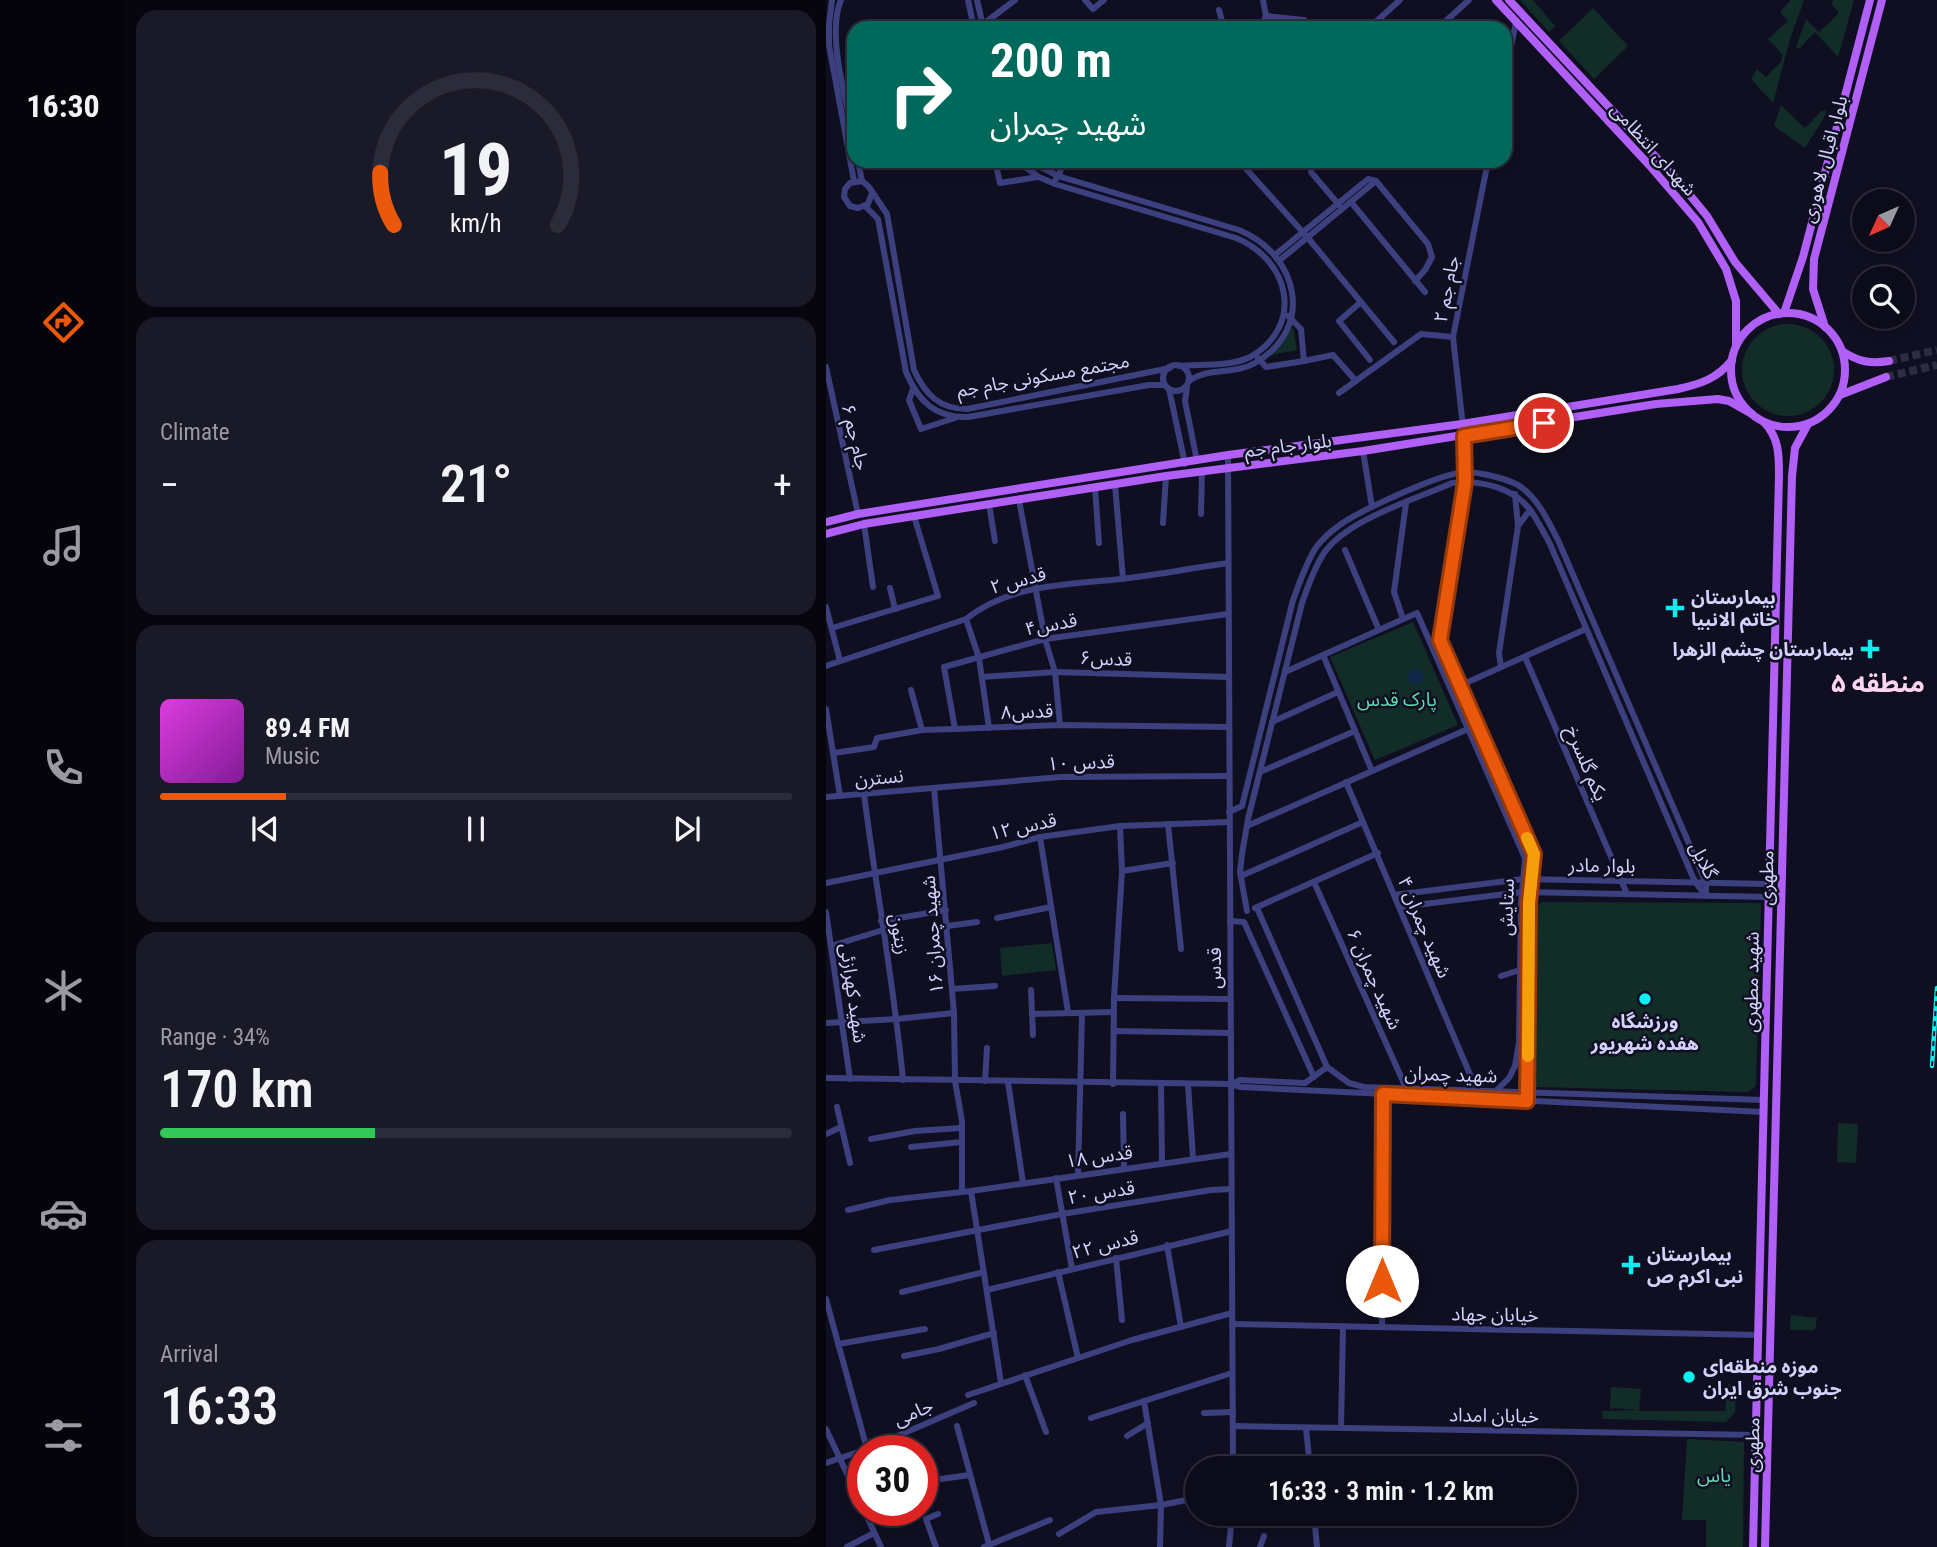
<!DOCTYPE html>
<html lang="en">
<head>
<meta charset="utf-8">
<style>
  :root { --surface:#0c0b1a; --page:#1a1927; --text:#f1f3f6; --muted:#9a9ba2; --line:#2c2b39; --accent:#ea580c }
  body { margin:0; font-family:"Roboto Condensed","Noto Sans Arabic",sans-serif; background:var(--page); color:var(--text); height:100vh; display:flex; flex-direction:column; font-size:26px; white-space:nowrap }
  * { box-sizing:border-box; margin:0 }
  p { font-size:23px; color:var(--muted) }
  .icon { flex:none; width:38px; height:38px; fill:none; stroke:currentColor; stroke-width:2; stroke-linecap:round; stroke-linejoin:round }
  .map { position:relative; flex:1; overflow:hidden }
  .drawer { display:flex; flex-direction:column; gap:10px; padding:10px; background:#07060e; width:700px }
  .drawer>* { flex:none }
  .guide { position:absolute; left:21px; top:21px; width:665px; height:147px; border-radius:21px; box-shadow:0 4px 10px #0003,0 0 0 2px var(--line); background:#00695c; color:#fff; overflow:hidden }
  .needle { width:46px; rotate:225deg }
  .tools { position:absolute; left:1026px; top:189px; display:grid; gap:14px }
  .tools a { display:grid; place-items:center; width:63px; height:63px; border-radius:50%; background:var(--surface); box-shadow:0 4px 10px #0003,0 0 0 2px var(--line); font-size:35px }
  .speed { position:absolute; left:21px; top:1435px; display:flex; gap:14px; font-size:35px; font-weight:700; text-align:center }
  .speed>* { display:grid; place-content:center; width:91px; height:91px; border-radius:50%; background:var(--surface); box-shadow:0 4px 10px #0003,0 0 0 2px var(--line); line-height:1 }
  .speed .limit { border:10px solid #d22; background:#fff; color:#111 }
  .pin { position:absolute; display:grid; place-items:center; width:60px; height:60px; color:#fff; margin:-30px; border:4px solid #fff; border-radius:50%; box-shadow:0 2px 7px #0007 }
  .me { position:absolute; width:77px; margin:-38px; rotate:0deg; stroke-linejoin:round; filter:drop-shadow(0 0 5px #0008) }
  .turn { display:flex; align-items:center; gap:24px; height:147px; padding:0 28px; font-size:32px }
  .turn .icon { width:91px; height:91px; stroke-width:2.5 }
  .turn b { display:block; font-size:49px; line-height:60px }
  .big { font-size:52px; font-weight:600; line-height:1.1 }
  .drawer .card { flex:1; display:flex; flex-direction:column; justify-content:center; gap:10px; min-width:0; padding:0 24px; border-radius:21px; background:var(--page) }
  .drawer .dial { align-items:center; gap:0 }
  .dial svg { height:182px; overflow:visible; fill:none; stroke:var(--line); stroke-width:7; stroke-linecap:round; text-anchor:middle }
  .dial text { fill:var(--text); stroke:none }
  .song { display:flex; align-items:center; gap:21px }
  .cover { width:84px; height:84px; border-radius:10px; background:linear-gradient(135deg,hsl(300 70% 55%),hsl(290 70% 35%)) }
  .played { height:7px; border-radius:4px; background:linear-gradient(90deg,var(--accent) 20%,var(--line) 20%) }
  .keys { display:flex; justify-content:space-around; direction:ltr }
  .heat { display:flex; justify-content:space-between; align-items:center; font-size:38px; direction:ltr }
  .charge { height:10px; border-radius:5px; background:linear-gradient(90deg,#34c759 34%,var(--line) 0) }
  .trip { position:absolute; left:359px; top:1456px; width:392px; height:70px; border-radius:35px; background:var(--surface); box-shadow:0 4px 10px #0003,0 0 0 2px var(--line); font-weight:600; line-height:70px; text-align:center }
  main { display:flex; flex:1; min-height:0 }
  .tab-bar { display:flex; flex-direction:column; width:126px; justify-content:space-around; align-items:center; background:#05040a; color:var(--muted) }
  .tab-bar .icon { width:49px; height:49px }
  .tab-bar .current { color:var(--accent) }
  .tab-bar b { font-size:32px; color:var(--text) }
  .map>svg:first-child { display:block }
  .green { fill:#122c28 }
  .water { fill:#102945 }
  .lines { fill:none; stroke-linecap:round; stroke-linejoin:round }
  .major-tunnel { stroke:#2d2c43; stroke-width:8; stroke-dasharray:8 4; stroke-linecap:butt }
  .minor { stroke:#3c407f; stroke-width:6 }
  .major { stroke:#b05ff7; stroke-width:8 }
  .rail-casing { stroke:#0ceeef; stroke-width:4.5 }
  .rail { stroke:#100f22; stroke-width:2; stroke-dasharray:5; stroke-linecap:butt }
  .route-casing { stroke:#983908; stroke-width:18 }
  .route { stroke:#ea580c; stroke-width:12 }
  .slow { stroke:#f59e0b; stroke-width:12 }
  .poi-dot { fill:#0ceeef; stroke:#100f22; stroke-width:2.5 }
  .labels { text-anchor:middle; stroke-width:5; stroke-linejoin:round; paint-order:stroke }
  .street-label { font-size:19px; fill:#d3d2fd; stroke:#100f22 }
  .poi-label { font-size:19px; font-weight:bold; fill:#d3d2fd; stroke:#100f22; text-anchor:start }
  .park-label { font-size:19px; fill:#62d9b0; stroke:#100f22 }
  .district-label { font-size:26px; font-weight:bold; fill:#fdd4f2; stroke:#100f22 }
</style>
</head>
<body>
<main>
<nav class="tab-bar">
<b>16:30</b>
<svg class="icon current" aria-label="directions" viewBox="0 0 24 24"><path d="M12 3l9 9-9 9-9-9zM9 14v-3h6M13 9l2 2-2 2"/></svg>
<svg class="icon" aria-label="music" viewBox="0 0 24 24"><path d="M9 18V5l10-2v13"/><circle cx="6" cy="18" r="3"/><circle cx="16" cy="16" r="3"/></svg>
<svg class="icon" aria-label="phone" viewBox="0 0 24 24"><path d="M5 4h4l2 5-3 2q2 4 5 5l2-3 5 2v4C11 20 4 13 5 4z"/></svg>
<svg class="icon" aria-label="climate" viewBox="0 0 24 24"><path d="M12 3v18M4 7l16 10M4 17L20 7"/></svg>
<svg class="icon" aria-label="car" viewBox="0 0 24 24"><path d="M5 17H2v-5l4-1 3-4h7l3 4 3 1v5h-3M9 17h6M6 11h13"/><circle cx="7" cy="17" r="2"/><circle cx="17" cy="17" r="2"/></svg>
<svg class="icon" aria-label="filters" viewBox="0 0 24 24"><path d="M4 7h16M4 17h16"/><circle cx="9" cy="7" r="2"/><circle cx="15" cy="17" r="2"/></svg>
</nav>
<section class="drawer">
<div class="card dial"><svg viewBox="0 0 100 80">
<path d="M14 69A42 42 0 1 1 86 69"/>
<path d="M14 69A42 42 0 0 1 8 46" stroke="#ea580c"/>
<text x="50" y="56" font-size="32" font-weight="700">19</text>
<text x="50" y="72" font-size="11">km/h</text>
</svg></div>
<div class="card"><p>Climate</p>
<div class="heat"><a>−</a><b class="big">21°</b><a>+</a></div>
</div>
<div class="card">
<div class="song"><i class="cover"></i><div><b>89.4 FM</b><p>Music</p></div></div>
<div class="played"></div>
<div class="keys"><svg class="icon" aria-label="previous" viewBox="0 0 24 24"><path d="M18 5L8 12l10 7zM5 5v14"/></svg><svg class="icon" aria-label="pause" viewBox="0 0 24 24"><path d="M8 5v14M16 5v14"/></svg><svg class="icon" aria-label="next" viewBox="0 0 24 24"><path d="M6 5l10 7-10 7zM19 5v14"/></svg></div>
</div>
<div class="card"><p>Range · 34%</p><b class="big">170 km</b><div class="charge"></div></div>
<div class="card"><p>Arrival</p><b class="big">16:33</b></div>
</section>
<div class="map">
<svg width="1111" height="1547" viewBox="0 0 1111 1547">
  <rect width="100%" height="100%" fill="#100f22"/>
  <g class="green">
    <polygon points="694,0 707,0 729,26 723,32"/>
    <polygon points="965,0 978,0 964,39 947,103 925,79 931,69 940,77 955,62 956,54 942,39 962,21 954,12"/>
    <polygon points="1008,0 1028,0 1012,57 989,32 973,49 970,47 980,19 993,32 1013,13 1005,3"/>
    <polygon points="767,8 802,46 768,79 733,41"/>
    <path d="M955,105L979,128L995,111L1001,110C996,125 986,134 979,148L948,126Z"/>
    <circle cx="962" cy="370" r="46"/>
    <polygon points="467,326 471,350 445,355 457,342"/>
    <polygon points="587,622 632,725 549,760 504,657"/>
    <polygon points="715,902 935,903 930,1086 922,1092 706,1087 707,911"/>
    <polygon points="226,943 230,970 176,976 174,948"/>
    <polygon points="1012,1123 1032,1124 1030,1163 1011,1162"/>
    <polygon points="965,1315 991,1318 989,1330 964,1330"/>
    <polygon points="902,1384 910,1388 909,1412 900,1422 777,1419 776,1411 812,1410 787,1408 784,1410 785,1387 815,1389 813,1411 899,1411"/>
    <polygon points="861,1439 918,1442 917,1547 880,1547 880,1520 856,1520"/>
  </g>
  <circle class="water" cx="590" cy="677" r="8"/>
  <g class="lines">
    <g class="major-tunnel">
      <polyline points="1063,361 1111,350"/>
      <polyline points="1060,377 1111,365"/>
    </g>
    <g class="minor">
      <polyline points="6,0 3,24 3,45 28,181"/>
      <path d="M15,0C0,35 21,102 28,139"/>
      <polyline points="142,0 148,28"/>
      <polyline points="151,0 157,26"/>
      <polyline points="259,0 267,9 278,0"/>
      <polyline points="393,10 398,28"/>
      <polyline points="440,16 478,20"/>
      <polyline points="156,25 189,0"/>
      <polyline points="434,28 440,16 437,0"/>
      <polyline points="543,28 574,0"/>
      <polyline points="612,28 643,0"/>
      <polyline points="679,76 690,22"/>
      <polyline points="32,161 36,181"/>
      <polyline points="169,161 174,183 212,177"/>
      <path d="M191,161L213,177L229,184L410,238C464,260 479,326 424,357C404,367 375,364 353,366"/>
      <path d="M203,161L232,176L413,230C472,254 490,328 429,363C408,375 382,367 363,381"/>
      <polyline points="227,161 236,164 233,176 230,179"/>
      <polyline points="413,161 482,238 568,342"/>
      <polyline points="662,161 627,337 638,436 639,482 614,640 708,854 703,903 701,1101"/>
      <polyline points="485,172 513,205"/>
      <path d="M46,193L42,204L32,208L24,206L18,197L19,189L24,183L36,181L43,187L61,214L88,370C99,394 113,409 141,409L344,368"/>
      <polyline points="525,202 599,292"/>
      <path d="M39,206L52,219L80,372C92,401 109,418 142,417L323,385H339"/>
      <polyline points="450,254 542,179 550,181 602,244 606,257 599,270 589,281"/>
      <polyline points="454,260 550,181"/>
      <polyline points="535,302 513,321 544,360"/>
      <polyline points="432,358 440,367 478,361 475,329 462,316"/>
      <polyline points="478,361 507,355 530,381"/>
      <circle cx="350" cy="378" r="13"/>
      <polyline points="0,367 32,514"/>
      <polyline points="361,387 359,401 371,461"/>
      <polyline points="87,389 83,400 95,429 129,418"/>
      <polyline points="343,389 359,464"/>
      <polyline points="513,393 595,334 627,337"/>
      <polyline points="537,451 546,507"/>
      <polyline points="402,455 407,1468"/>
      <polyline points="289,485 297,579"/>
      <polyline points="269,488 273,543"/>
      <polyline points="193,500 219,639 229,672 234,725"/>
      <polyline points="163,504 169,541"/>
      <polyline points="375,514 376,471"/>
      <polyline points="337,523 340,476"/>
      <polyline points="38,524 47,587"/>
      <polyline points="692,526 704,510"/>
      <polyline points="519,550 553,630"/>
      <polyline points="64,588 69,609"/>
      <polyline points="0,607 14,661"/>
      <polyline points="140,619 153,658 163,728"/>
      <polyline points="577,619 568,592 580,503"/>
      <polyline points="6,628 112,596 88,516"/>
      <polyline points="497,655 546,771"/>
      <polyline points="699,657 801,894"/>
      <path d="M0,666L140,619C183,584 241,585 295,579C331,575 366,568 402,563"/>
      <polyline points="675,667 673,653 692,526 689,494"/>
      <polyline points="459,672 591,613 699,858 695,904 693,1042 689,1066 683,1078 670,1091"/>
      <polyline points="156,677 229,672 403,677"/>
      <polyline points="633,686 760,629"/>
      <polyline points="85,690 96,730"/>
      <polyline points="0,709 14,796"/>
      <polyline points="446,722 512,692"/>
      <polyline points="129,729 118,667 219,639 402,614"/>
      <polyline points="8,753 48,747 51,738 96,730 129,729 234,725 403,727"/>
      <polyline points="434,772 529,731"/>
      <polyline points="520,782 648,1084"/>
      <polyline points="108,788 128,1013 129,1081 136,1121 136,1192"/>
      <path d="M38,794C50,889 68,984 77,1080"/>
      <polyline points="0,797 235,777 403,776"/>
      <path d="M403,812L416,806L467,600C474,582 480,562 491,546C496,540 504,532 511,527C530,512 615,473 639,472C653,472 684,479 695,487C713,500 722,521 732,540L880,883V894"/>
      <polyline points="342,824 355,949"/>
      <polyline points="421,826 642,729"/>
      <polyline points="214,837 242,1012"/>
      <polyline points="296,871 347,863"/>
      <polyline points="415,876 537,822"/>
      <polyline points="488,882 580,1088"/>
      <polyline points="0,883 177,847 214,837 294,826 403,822"/>
      <polyline points="568,895 697,879 943,884"/>
      <polyline points="574,907 696,892 943,897"/>
      <polyline points="429,908 552,853"/>
      <polyline points="431,908 501,1067"/>
      <path d="M421,911L414,872L416,854L422,819L476,603C482,586 488,568 498,553C522,519 588,500 626,483C654,480 688,487 705,511C712,521 718,533 724,544L869,882L880,896"/>
      <polyline points="0,912 24,1079"/>
      <polyline points="171,918 225,907"/>
      <polyline points="55,921 120,910"/>
      <polyline points="404,921 418,922 488,1077"/>
      <polyline points="121,926 151,922"/>
      <polyline points="5,946 57,930"/>
      <polyline points="675,976 694,970"/>
      <polyline points="126,989 169,986"/>
      <polyline points="205,990 207,1035"/>
      <polyline points="288,998 404,999"/>
      <polyline points="206,1014 288,1012"/>
      <polyline points="0,1023 71,1019 128,1013"/>
      <polyline points="288,1031 405,1033"/>
      <polyline points="0,1078 405,1084 414,1087 938,1112"/>
      <polyline points="159,1081 161,1048"/>
      <polyline points="182,1082 197,1183"/>
      <polyline points="287,1084 288,998 296,871 294,826"/>
      <polyline points="335,1084 336,1162"/>
      <polyline points="406,1084 414,1080 479,1083 501,1067 523,1083 538,1087 938,1100"/>
      <polyline points="362,1085 367,1158"/>
      <polyline points="11,1107 24,1163"/>
      <polyline points="297,1114 298,1168"/>
      <polyline points="0,1134 15,1127"/>
      <polyline points="45,1139 89,1131 135,1128"/>
      <polyline points="85,1147 136,1142"/>
      <polyline points="252,1175 256,1014"/>
      <polyline points="230,1178 246,1269"/>
      <polyline points="145,1191 175,1383"/>
      <polyline points="22,1210 64,1200 145,1191 405,1154"/>
      <polyline points="341,1245 355,1327"/>
      <polyline points="48,1250 236,1214 385,1190 405,1189"/>
      <polyline points="290,1258 296,1320"/>
      <polyline points="232,1272 252,1358"/>
      <polyline points="161,1290 406,1231"/>
      <polyline points="76,1292 158,1272"/>
      <polyline points="0,1299 41,1449"/>
      <polyline points="406,1324 932,1335"/>
      <polyline points="556,1327 557,1094"/>
      <polyline points="12,1344 99,1329"/>
      <polyline points="78,1356 113,1349 168,1333"/>
      <polyline points="199,1375 220,1432"/>
      <polyline points="142,1395 306,1340 406,1313"/>
      <polyline points="318,1401 335,1505 334,1547"/>
      <polyline points="378,1413 407,1412"/>
      <polyline points="265,1418 406,1373"/>
      <polyline points="131,1426 163,1544"/>
      <polyline points="407,1426 930,1435"/>
      <polyline points="480,1428 484,1468"/>
      <polyline points="515,1428 517,1326"/>
      <polyline points="0,1429 37,1508"/>
      <polyline points="301,1436 322,1423"/>
      <polyline points="0,1463 41,1449 148,1403"/>
      <polyline points="96,1485 107,1480 144,1475"/>
      <polyline points="38,1510 55,1547"/>
      <polyline points="488,1514 491,1547"/>
      <polyline points="406,1521 425,1520"/>
      <polyline points="233,1534 270,1512 335,1505 371,1498"/>
      <polyline points="21,1547 48,1533"/>
      <polyline points="110,1547 100,1519 112,1514"/>
      <polyline points="158,1547 224,1520"/>
      <polyline points="403,1547 406,1514"/>
      <polyline points="434,1547 438,1536"/>
    </g>
    <g class="major">
      <polyline points="670,0 824,166 872,222 900,269 910,301 910,346"/>
      <polyline points="683,0 854,183 881,216 909,262 953,314"/>
      <polyline points="958,313 977,257 1044,0"/>
      <circle cx="962" cy="370" r="57"/>
      <polyline points="999,327 987,289 988,259 1056,0"/>
      <path d="M1016,351C1033,362 1044,364 1063,361"/>
      <polyline points="1014,395 1060,377"/>
      <path d="M0,522L32,514L402,455L636,424L852,389C874,384 891,379 906,360"/>
      <polyline points="0,534 38,524 340,476 537,451 830,404 892,399 903,401 926,414"/>
      <path d="M927,1547L953,475C953,454 953,438 938,422"/>
      <polyline points="939,1547 966,476 969,448 982,424"/>
    </g>
    <g class="rail-casing">
      <polyline id="rail" points="1106,1066 1111,988"/>
    </g>
    <use href="#rail" class="rail"/>
  </g>
  <g class="lines">
    <g class="route-casing">
      <polyline id="route" points="556,1281 557,1094 701,1101 703,903 708,854 614,640 639,482 638,436 718,423"/>
    </g>
    <use href="#route" class="route"/>
    <polyline class="slow" points="701,838 708,854 703,903 702,1056"/>
  </g>
  <g class="poi-dot">
    <path d="M845.5 597.5h7v7h7v7h-7v7h-7v-7h-7v-7h7z"/>
    <path d="M1040.5 638.5h7v7h7v7h-7v7h-7v-7h-7v-7h7z"/>
    <circle cx="819" cy="999" r="7"/>
    <path d="M801.5 1254.5h7v7h7v7h-7v7h-7v-7h-7v-7h7z"/>
    <circle cx="863" cy="1377" r="7"/>
  </g>
  <g class="labels">
    <g class="street-label">
      <text transform="translate(828 149) rotate(48)" y="7">شهدای انتظامی</text>
      <text transform="translate(998 159) rotate(-75)" y="7">بلوار اقبال لاهوری</text>
      <text transform="translate(620 289) rotate(-79)" y="7">جام جم ۲</text>
      <text transform="translate(217 375) rotate(-10)" y="7">مجتمع مسکونی جام جم</text>
      <text transform="translate(30 437) rotate(77)" y="7">جام جم ۶</text>
      <text transform="translate(462 445) rotate(-7)" y="7">بلوار جام جم</text>
      <text transform="translate(192 580) rotate(-15)" y="7">قدس ۲</text>
      <text transform="translate(225 624) rotate(-11)" y="7">قدس۴</text>
      <text transform="translate(280 658) rotate(2)" y="7">قدس۶</text>
      <text transform="translate(201 711) rotate(-2)" y="7">قدس۸</text>
      <text transform="translate(255 762) rotate(-2)" y="7">قدس ۱۰</text>
      <text transform="translate(761 763) rotate(67)" y="7">یکم گلسرخ</text>
      <text transform="translate(53 777) rotate(-5)" y="7">نسترن</text>
      <text transform="translate(197 826) rotate(-12)" y="7">قدس ۱۲</text>
      <text transform="translate(878 860) rotate(63)" y="7">گلایل</text>
      <text transform="translate(776 865) rotate(1)" y="7">بلوار مادر</text>
      <text transform="translate(940 878) rotate(-89)" y="7">مطهری</text>
      <text transform="translate(680 907) rotate(-88)" y="7">ستایش</text>
      <text transform="translate(599 927) rotate(67)" y="7">شهید چمران ۴</text>
      <text transform="translate(74 934) rotate(80)" y="7">زیتون</text>
      <text transform="translate(106 935) rotate(-94)" y="7">شهید چمران ۱۶</text>
      <text transform="translate(388 968) rotate(-90)" y="7">قدس</text>
      <text transform="translate(549 979) rotate(66)" y="7">شهید چمران ۶</text>
      <text transform="translate(925 982) rotate(-89)" y="7">شهید مطهری</text>
      <text transform="translate(28 993) rotate(82)" y="7">شهید کهرازئی</text>
      <text transform="translate(625 1074) rotate(2)" y="7">شهید چمران</text>
      <text transform="translate(273 1156) rotate(-8)" y="7">قدس ۱۸</text>
      <text transform="translate(275 1192) rotate(-9)" y="7">قدس ۲۰</text>
      <text transform="translate(279 1244) rotate(-14)" y="7">قدس ۲۲</text>
      <text transform="translate(669 1314) rotate(1)" y="7">خیابان جهاد</text>
      <text transform="translate(87 1412) rotate(-23)" y="7">جامی</text>
      <text transform="translate(668 1415) rotate(1)" y="7">خیابان امداد</text>
      <text transform="translate(926 1445) rotate(-89)" y="7">مطهری</text>
    </g>
    <g class="poi-label">
      <text x="865" y="604">بیمارستان<tspan x="865" dy="22">خاتم الانبیا</tspan></text>
      <text x="1028" y="656" text-anchor="end">بیمارستان چشم الزهرا</text>
      <text x="819" y="1028" text-anchor="middle">ورزشگاه<tspan x="819" dy="22">هفده شهریور</tspan></text>
      <text x="821" y="1261">بیمارستان<tspan x="821" dy="22">نبی اکرم ص</tspan></text>
      <text x="877" y="1373">موزه منطقه‌ای<tspan x="877" dy="22">جنوب شرق ایران</tspan></text>
    </g>
    <g class="park-label">
      <text x="571" y="706">پارک قدس</text>
      <text x="888" y="1482">یاس</text>
    </g>
    <g class="district-label">
      <text x="1052" y="692">منطقه ۵</text>
    </g>
  </g>
</svg>
<div class="tools">
<a><svg class="needle" viewBox="-14 -14 28 28"><path d="M0-13l5 13h-10z" fill="#e53935"/><path d="M0 13l5-13h-10z" fill="#9a9ba2"/></svg></a>
<a><svg class="icon" aria-label="search" viewBox="0 0 24 24"><circle cx="10" cy="10" r="6"/><path d="M15 15l6 6"/></svg></a>
</div>
<div class="speed"><div class="limit">30</div></div>
<div class="pin" style="left:718px;top:423px;background:#d93025"><svg class="icon" aria-label="arrive" viewBox="0 0 24 24"><path d="M6 21V4h12l-3 4 3 4H6"/></svg></div>
<svg class="me" style="left:556px;top:1281px" viewBox="-20 -20 40 40"><circle r="19" fill="#fff"/><path d="M0-13L10 11 0 6-10 11z" fill="#ea580c"/></svg>
<div class="trip">16:33 · 3 min · 1.2 km</div>
<div class="guide">
<div class="turn"><svg class="icon" aria-label="right" viewBox="0 0 24 24"><path d="M7 20v-9h11M14 6l5 5-5 5"/></svg><div><b>200 m</b>شهید چمران</div></div>
</div>
</div>
</main>
</body>
</html>
